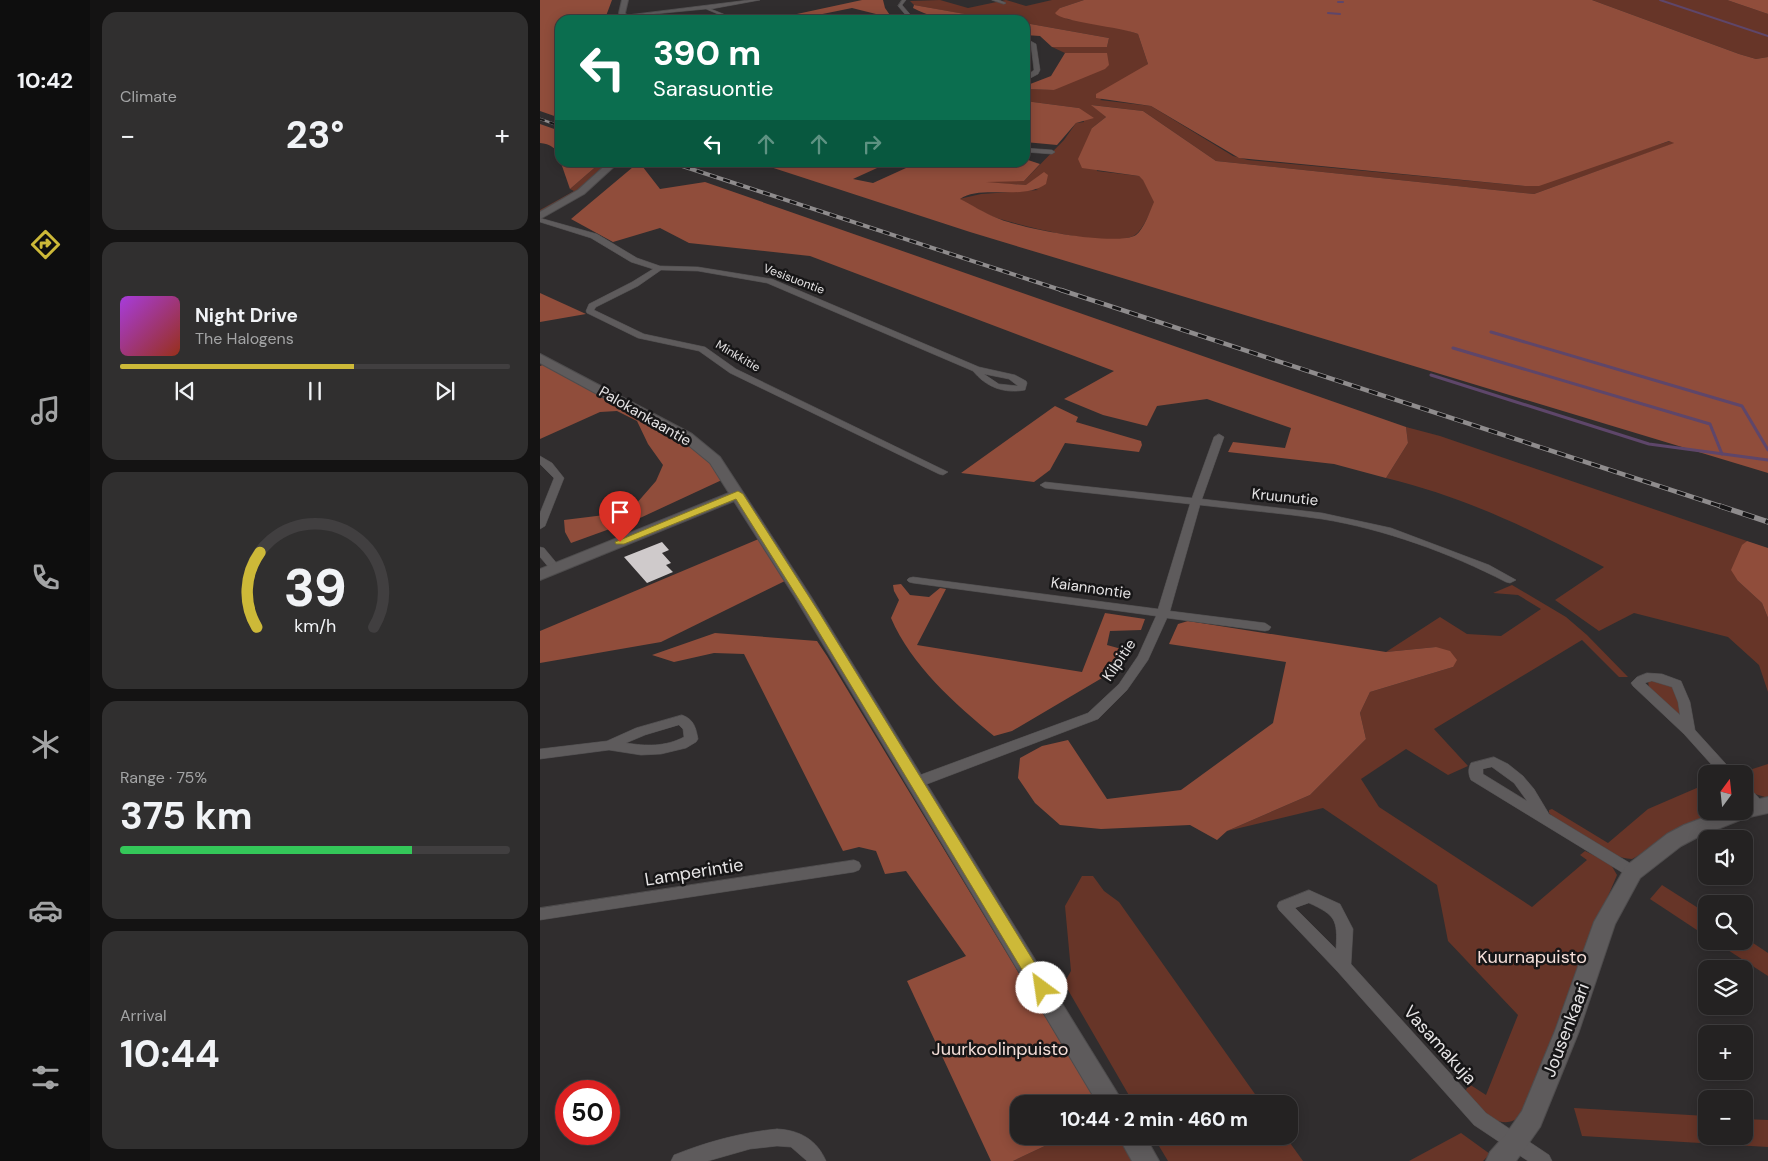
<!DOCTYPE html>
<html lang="en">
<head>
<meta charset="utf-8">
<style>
  :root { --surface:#242222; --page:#302f2f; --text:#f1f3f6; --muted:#a3a4a5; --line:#413f40; --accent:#cdb938 }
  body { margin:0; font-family:"DM Sans",sans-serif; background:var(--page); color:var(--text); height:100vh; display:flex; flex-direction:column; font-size:19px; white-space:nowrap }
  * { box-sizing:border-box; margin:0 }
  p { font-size:16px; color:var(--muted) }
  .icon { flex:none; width:28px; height:28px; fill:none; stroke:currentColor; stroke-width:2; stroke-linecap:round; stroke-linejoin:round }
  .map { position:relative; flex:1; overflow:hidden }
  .sheet { display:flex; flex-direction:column; gap:12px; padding:12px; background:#141313; width:450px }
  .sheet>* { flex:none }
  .top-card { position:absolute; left:15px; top:15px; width:475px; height:152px; border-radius:15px; box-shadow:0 2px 12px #0003,0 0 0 1px var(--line); background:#0b6e4f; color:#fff; overflow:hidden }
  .needle { width:32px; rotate:15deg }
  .tools { position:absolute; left:1158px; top:765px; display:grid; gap:10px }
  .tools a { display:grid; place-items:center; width:55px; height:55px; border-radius:10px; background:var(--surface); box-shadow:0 2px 12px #0003,0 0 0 1px var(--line); font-size:25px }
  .speed { position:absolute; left:15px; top:1080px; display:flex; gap:10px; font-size:25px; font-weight:700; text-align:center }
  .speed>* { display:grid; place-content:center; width:65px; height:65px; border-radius:50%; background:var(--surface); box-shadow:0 2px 12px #0003,0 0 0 1px var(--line); line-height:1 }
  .speed .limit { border:8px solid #d22; background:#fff; color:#111 }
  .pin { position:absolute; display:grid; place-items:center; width:42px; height:42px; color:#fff; margin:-51px -21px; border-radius:50% 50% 50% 0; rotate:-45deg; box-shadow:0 0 5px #0007 }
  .pin .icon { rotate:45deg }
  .me { position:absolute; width:55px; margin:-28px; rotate:329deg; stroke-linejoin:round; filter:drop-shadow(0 0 4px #0008) }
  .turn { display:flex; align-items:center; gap:18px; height:105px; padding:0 15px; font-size:22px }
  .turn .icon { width:65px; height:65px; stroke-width:2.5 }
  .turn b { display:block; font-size:35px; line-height:42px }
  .lanes { display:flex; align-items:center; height:48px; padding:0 15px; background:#0003; justify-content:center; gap:25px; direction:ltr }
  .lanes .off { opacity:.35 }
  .big { font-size:38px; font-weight:700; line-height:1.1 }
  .sheet .tile { flex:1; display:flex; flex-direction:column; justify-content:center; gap:8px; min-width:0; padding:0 18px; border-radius:15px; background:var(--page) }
  .sheet .dial { align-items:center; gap:0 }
  .dial svg { height:130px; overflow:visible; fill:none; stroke:var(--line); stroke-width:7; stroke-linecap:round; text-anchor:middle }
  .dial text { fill:var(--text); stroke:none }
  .song { display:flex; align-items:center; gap:15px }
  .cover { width:60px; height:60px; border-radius:8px; background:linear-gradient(135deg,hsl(280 70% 55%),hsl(10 70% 35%)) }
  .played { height:5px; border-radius:2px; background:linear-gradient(90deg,var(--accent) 60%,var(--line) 60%) }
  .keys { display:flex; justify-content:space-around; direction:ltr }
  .heat { display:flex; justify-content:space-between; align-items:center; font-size:28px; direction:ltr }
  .charge { height:8px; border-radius:4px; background:linear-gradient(90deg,#34c759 75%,var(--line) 0) }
  .trip { position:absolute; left:470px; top:1095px; width:288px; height:50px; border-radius:15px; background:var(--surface); box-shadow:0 2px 12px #0003,0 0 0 1px var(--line); font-weight:700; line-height:50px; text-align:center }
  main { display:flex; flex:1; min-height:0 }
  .tabs { display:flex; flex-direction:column; width:90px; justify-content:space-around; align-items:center; background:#0e0e0e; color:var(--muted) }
  .tabs .icon { width:35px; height:35px }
  .tabs .selected { color:var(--accent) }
  .tabs b { font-size:22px; color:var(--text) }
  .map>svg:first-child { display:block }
  .green { fill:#673528 }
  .forest { fill:#904d3b }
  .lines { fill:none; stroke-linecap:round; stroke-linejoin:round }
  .stream-far1 { stroke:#5e466a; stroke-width:2 }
  .stream { stroke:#5e466a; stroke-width:3 }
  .building { fill:#cfcacb }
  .street-casing { stroke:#4e4c4d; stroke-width:1 }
  .secondary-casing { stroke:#4e4c4d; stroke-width:2 }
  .street { fill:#5e5b5c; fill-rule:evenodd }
  .secondary { fill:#5e5b5c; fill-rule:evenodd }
  .rail-far3-casing { stroke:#8f8c8d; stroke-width:2.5 }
  .rail-far2-casing { stroke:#8f8c8d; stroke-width:4 }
  .rail-far1-casing { stroke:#8f8c8d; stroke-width:4.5 }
  .rail-casing { stroke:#8f8c8d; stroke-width:5.5 }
  .rail-far3 { stroke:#171617; stroke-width:2; stroke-dasharray:5; stroke-linecap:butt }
  .rail-far2 { stroke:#171617; stroke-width:2.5; stroke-dasharray:7; stroke-linecap:butt }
  .rail-far1 { stroke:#171617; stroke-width:3; stroke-dasharray:9; stroke-linecap:butt }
  .rail { stroke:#171617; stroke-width:4; stroke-dasharray:12; stroke-linecap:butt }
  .route { fill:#cdb938; stroke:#857824 }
  .labels { text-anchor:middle; stroke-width:5; stroke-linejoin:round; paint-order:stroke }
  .far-street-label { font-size:12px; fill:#e6e4e5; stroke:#171617 }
  .street-label { font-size:15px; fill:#e6e4e5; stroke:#171617 }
  .near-street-label { font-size:18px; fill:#e6e4e5; stroke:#171617 }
  .near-park-label { font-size:18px; fill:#f4ded8; stroke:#171617 }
</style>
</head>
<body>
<main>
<nav class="tabs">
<b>10:42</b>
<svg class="icon selected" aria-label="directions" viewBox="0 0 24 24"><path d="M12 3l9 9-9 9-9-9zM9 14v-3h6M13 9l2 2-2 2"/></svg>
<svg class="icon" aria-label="music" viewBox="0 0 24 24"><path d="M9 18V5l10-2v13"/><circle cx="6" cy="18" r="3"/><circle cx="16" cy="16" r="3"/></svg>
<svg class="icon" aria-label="phone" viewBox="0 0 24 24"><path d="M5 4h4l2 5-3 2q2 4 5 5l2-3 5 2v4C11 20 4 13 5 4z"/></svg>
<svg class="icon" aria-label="climate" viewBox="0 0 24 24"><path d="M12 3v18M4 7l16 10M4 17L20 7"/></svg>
<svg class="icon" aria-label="car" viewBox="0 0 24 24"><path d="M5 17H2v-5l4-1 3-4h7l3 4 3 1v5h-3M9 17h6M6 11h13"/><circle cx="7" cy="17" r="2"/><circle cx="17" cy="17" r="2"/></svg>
<svg class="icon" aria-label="filters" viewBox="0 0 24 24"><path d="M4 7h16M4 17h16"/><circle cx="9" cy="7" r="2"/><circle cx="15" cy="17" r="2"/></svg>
</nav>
<section class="sheet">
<div class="tile"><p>Climate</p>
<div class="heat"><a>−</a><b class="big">23°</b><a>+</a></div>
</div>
<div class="tile">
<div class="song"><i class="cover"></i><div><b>Night Drive</b><p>The Halogens</p></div></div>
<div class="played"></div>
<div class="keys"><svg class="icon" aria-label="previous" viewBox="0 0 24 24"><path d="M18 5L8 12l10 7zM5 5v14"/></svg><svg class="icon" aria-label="pause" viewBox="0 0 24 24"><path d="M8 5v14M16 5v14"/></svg><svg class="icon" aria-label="next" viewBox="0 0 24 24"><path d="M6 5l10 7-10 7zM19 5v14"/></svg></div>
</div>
<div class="tile dial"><svg viewBox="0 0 100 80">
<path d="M14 69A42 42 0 1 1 86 69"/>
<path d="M14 69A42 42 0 0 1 16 23" stroke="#cdb938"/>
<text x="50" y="56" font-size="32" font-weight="700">39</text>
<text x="50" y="72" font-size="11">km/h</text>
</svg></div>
<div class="tile"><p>Range · 75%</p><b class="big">375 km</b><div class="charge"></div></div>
<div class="tile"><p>Arrival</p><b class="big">10:44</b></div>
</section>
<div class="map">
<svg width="1228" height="1161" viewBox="0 0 1228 1161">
  <rect width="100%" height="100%" fill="#302d2e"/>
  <g class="green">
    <path d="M400,0L428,8L466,0L486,6L512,0H544L520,8L527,19L577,27L598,34L608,64L560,100L611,106L693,156L708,160L985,186L1130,141L1135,143L994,194L676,161L603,111L552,105L566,117L552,128L557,171L599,176L603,179L615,202C610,211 604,229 595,235C573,249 487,227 460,219C446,215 432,206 419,199L441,194L498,190L486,185L447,183L445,181H484L524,140L536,123L544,122L539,108L485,101V89L514,90L567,53H525L512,47H567L569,38L485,23V20L457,18L425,20L435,16L374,5L370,1Z"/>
    <polygon points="1052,0 1187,0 1228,14 1228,57 1216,59 1199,54"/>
    <polygon points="60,163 71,163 37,191 0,213 0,210 34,191 30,189"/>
    <path d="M866,427L900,436L1207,541L1202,546L1198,581L1222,603L1228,618V692L1219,665L1188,637L1094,613L1059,631L1015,600L1064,567C992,530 925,497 846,478L868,443Z"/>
    <path d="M972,585L1026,617L1047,635L1088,677H1079L1042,640L894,729L928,766L908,775L866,749L821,779L839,807L992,907L1047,860L1040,855L1045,851L1070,863L1077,875L1063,908L1020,1029L981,1115C962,1135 938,1108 923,1096L929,1084L946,1095L978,1015L908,941L897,885L783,808L687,831L770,795L826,739L820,713L830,692L913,667L896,647L846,652L900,617L927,634L961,636L1001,609L978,595L953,593Z"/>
    <path d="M1120,679C1140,687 1139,701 1143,720L1109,688L1108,681Z"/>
    <polygon points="1228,764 1228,798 1215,794 1204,784 1204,774 1197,774"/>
    <path d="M1166,784V811H1182L1092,859C1067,858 1027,830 1009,813V810L1012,809L1068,843L1108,809Z"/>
    <polygon points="542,876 553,876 564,891 579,902 722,1104 594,1104 524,983 531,971 525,906"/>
    <polygon points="1122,885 1166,913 1166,936 1110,899"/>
    <polygon points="1204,937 1228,953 1228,976 1174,941 1204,941"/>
    <polygon points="1034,1108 1166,1116 1166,1136 1204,1136 1204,1119 1228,1120 1228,1147 1042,1136"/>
    <polygon points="921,1133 950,1154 943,1161 869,1161"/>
    <polygon points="526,1136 577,1136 592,1161 473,1161"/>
    <polygon points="613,1136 745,1136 763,1161 628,1161"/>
  </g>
  <g class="forest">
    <polygon points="0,0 72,0 66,16 70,20 20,20 20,118 0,111"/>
    <polygon points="322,0 343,0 345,8 352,18 312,8 253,20 229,20"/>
    <path d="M544,0H1052L1199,54L1216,59L1228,57V473L430,232L218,163H348L313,179L333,183L377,163L485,162V159L500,164L484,181L446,182L486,185L504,172L508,175L506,184C482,201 441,184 420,199C432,205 444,213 457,218C479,228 576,247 596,235C604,229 610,211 614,202L603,180L599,176L542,168L538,159L552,128L566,117L551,105L603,111L676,161L994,194L1134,143L1129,141L999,186H985L699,158L611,106L556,98V94L608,64L598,34C582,27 521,22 515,13L520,8Z"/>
    <polygon points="1187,0 1228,0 1228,14"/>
    <path d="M374,5L436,16C415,24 393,18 373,8Z"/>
    <polygon points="485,23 569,38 567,47 512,47 500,36 485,35"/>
    <polygon points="525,53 567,53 569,65 565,69 514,90 485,89 485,86 511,76"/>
    <polygon points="485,101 539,108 554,118 536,123 517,145 485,142"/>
    <path d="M0,124L20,131V158C17,148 10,144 0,143Z"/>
    <polygon points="99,162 120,189 165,182 866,427 868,443 846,478 794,464 688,452 693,442 745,448 751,428 667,399 617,406 607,426 563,415 524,399 574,371 270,256 149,243 120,228 73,242 31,219"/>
    <polygon points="21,163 21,162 60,163 30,189"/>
    <polygon points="0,293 46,314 0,322"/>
    <polygon points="5,364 145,439 173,461 184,479 100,518 31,543 25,532 24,520 89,512 116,481 123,465 108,444 97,421 77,411 60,412 0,439 0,366"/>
    <polygon points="515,406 538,417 536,422 601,441 602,445 599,452 525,443 510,470 494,482 421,473"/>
    <polygon points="221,538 249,579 121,642 0,663 0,631"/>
    <polygon points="1207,541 1228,548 1228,618 1222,603 1198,581 1191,570 1202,545"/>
    <path d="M361,584L370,595L389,597L400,588L406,589L377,645L542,672L565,613L605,619L601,630L570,631L567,645L585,650L562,678L472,731L454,736C415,704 371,665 351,618L359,600L354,591L353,585Z"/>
    <polygon points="648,621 846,652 896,647 910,651 917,660 913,667 830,692 820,713 826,739 770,795 687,831 677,840 650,825 561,829 520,825 495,803 478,778 480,758 502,746 528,740 567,799 641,790 733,723 746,662 629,644 638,624"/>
    <polygon points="175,633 277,641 287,656 558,1104 479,1104 479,1136 526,1136 473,1161 451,1161 367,981 426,956 366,871 345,874 336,851 319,847 303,851 204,654 174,653 134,662 112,655"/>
  </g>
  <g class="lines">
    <g class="stream-far1">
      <polyline points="1120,0 1228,36"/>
      <polyline points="798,2 803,2"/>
      <polyline points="788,13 800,14"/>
    </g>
    <g class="stream">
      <polyline points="951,332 1202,406 1228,450"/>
      <polyline points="913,348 1170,424 1182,454"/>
      <polyline points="891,375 1109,444 1228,460"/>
    </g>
  </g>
  <polygon class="building" points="122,542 129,550 122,553 131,563 126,565 133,572 107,583 84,557"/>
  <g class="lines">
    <g class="street-casing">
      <g id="street">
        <polygon points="209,0 220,0 171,9 198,20 192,20 166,9 83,17 81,16"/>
        <polygon points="362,0 366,0 362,5 375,20 370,20 358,6"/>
        <polygon points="452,0 459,0 466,3 464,4"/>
        <polygon points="485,38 496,44 500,70 498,74 485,81 485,77 494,70 491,45 485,42"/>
        <polygon points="485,148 512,150 515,152 512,154 485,152"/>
        <path d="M0,218L57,234L97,258L120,266L158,267L232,279L439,367L475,375L486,381L487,383L485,390C464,394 446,387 433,371L227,283L158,271L121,270L98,286L56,307L54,310L104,334L165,347L196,369L408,472L403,475L399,474L190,373L159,351L98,338L47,313L46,311L49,304L92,282L113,269L91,262L51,238L0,222ZM444,374L469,379L478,386L459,384Z"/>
        <path d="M679,434L684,437L662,499L782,513L851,528L949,565L976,580L970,583L966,582C910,553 844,529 782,519C742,513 701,510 660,505L630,611L725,623L731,627L729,630L725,631L627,618L608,660L587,690L558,719L382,786L377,787L372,786L370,782L372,778L548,713L579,684L598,656L616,616L373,583L369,582L367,580L369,578L373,577L618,609L650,504L505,488L500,485L505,482L652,498L674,437Z"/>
        <polygon points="0,456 12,463 24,478 5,526 0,529 0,513 14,478 0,464"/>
        <polygon points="0,547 4,548 19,566 21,568 19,570 11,570 0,557"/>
        <path d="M1107,673L1122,674L1141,681L1150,702L1155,730L1195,774H1180L1144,734L1093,686L1091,683L1097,677ZM1112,681L1132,687L1138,702L1140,715L1105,683Z"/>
        <path d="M142,715C154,719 156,728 158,739L156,742L146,748L121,754L101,755L69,750L0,759V749L67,741L96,728ZM139,725L143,729L144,737C125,747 106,746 86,743L105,735Z"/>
        <path d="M954,757L968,764L983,776L994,789L1009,814L1098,868L1100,872L1098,876L1093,878L1088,876L931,780C928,774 928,768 931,763ZM952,767L974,783L987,801L943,774V769Z"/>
        <path d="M1204,786C1212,789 1221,799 1225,807L1223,811C1213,814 1210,807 1204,800Z"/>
        <polygon points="314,860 319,862 321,866 319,870 314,872 0,920 0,908"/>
        <path d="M769,890L800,904L813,929L811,964L946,1113L1009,1155L1012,1161H988L934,1125L797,971L739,910L737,906L739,902ZM769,903C795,915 798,919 796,949L755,908Z"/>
        <path d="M237,1129C260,1130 277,1140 286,1161H267L251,1147L237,1146L210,1149L168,1161H131L134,1155C166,1142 203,1132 237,1129Z"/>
      </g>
    </g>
    <g class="secondary-casing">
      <g id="secondary">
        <polygon points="82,0 88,0 85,13 89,20 81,20 79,13"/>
        <polygon points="69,162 79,162 44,194 0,219 0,212 38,190"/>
        <polygon points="0,354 152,434 180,457 271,597 584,1104 558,1104 255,597 194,501 0,580 0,569 189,493 170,463 142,440 0,363"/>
        <polygon points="1228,797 1228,813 1205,818 1158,837 1141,846 1100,878 1075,924 1039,1031 1000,1127 976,1161 946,1161 950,1152 966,1134 982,1111 1015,1031 1054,922 1086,866 1127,834 1144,825 1181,811 1204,811 1204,803"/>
        <polygon points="578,1136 605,1136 619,1161 592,1161"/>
      </g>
    </g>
    <use href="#street" class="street"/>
    <use href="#secondary" class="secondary"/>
    <g class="rail-far3-casing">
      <polyline id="rail-far3" points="0,119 20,126"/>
    </g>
    <g class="rail-far2-casing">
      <g id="rail-far2">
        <polyline points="18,125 20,126"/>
        <polyline points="130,162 524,291"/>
      </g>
    </g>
    <g class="rail-far1-casing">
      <polyline id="rail-far1" points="521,290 1183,507"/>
    </g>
    <g class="rail-casing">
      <polyline id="rail" points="1180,506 1228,522"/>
    </g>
    <use href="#rail-far3" class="rail-far3"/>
    <use href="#rail-far2" class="rail-far2"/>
    <use href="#rail-far1" class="rail-far1"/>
    <use href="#rail" class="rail"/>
  </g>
  <polygon class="route" points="198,491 203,494 280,614 507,983 510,988 507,993 502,995 496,993 268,614 196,499 84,544 76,544 75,542"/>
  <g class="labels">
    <g class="far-street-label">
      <text transform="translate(254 279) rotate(21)" y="4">Vesisuontie</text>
      <text transform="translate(198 356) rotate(31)" y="4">Minkkitie</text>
    </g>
    <g class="street-label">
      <text transform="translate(105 416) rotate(30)" y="5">Palokankaantie</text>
      <text transform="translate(745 497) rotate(6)" y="5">Kruunutie</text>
      <text transform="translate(551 588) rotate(8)" y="5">Kaiannontie</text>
      <text transform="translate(579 660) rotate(-56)" y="5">Kilpitie</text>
    </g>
    <g class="near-street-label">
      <text transform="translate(154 872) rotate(-9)" y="6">Lamperintie</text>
      <text transform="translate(1026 1030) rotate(-69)" y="6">Jousenkaari</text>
      <text transform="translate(900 1045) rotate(48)" y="6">Vasamakuja</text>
    </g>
    <g class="near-park-label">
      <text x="992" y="963">Kuurnapuisto</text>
      <text x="460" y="1055">Juurkoolinpuisto</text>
    </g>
  </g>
</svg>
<div class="tools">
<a><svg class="needle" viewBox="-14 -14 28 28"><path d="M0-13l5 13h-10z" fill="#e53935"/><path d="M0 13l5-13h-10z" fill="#a3a4a5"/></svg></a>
<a><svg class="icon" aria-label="sound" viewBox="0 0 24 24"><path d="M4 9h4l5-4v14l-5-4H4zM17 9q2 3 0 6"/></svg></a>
<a><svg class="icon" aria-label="search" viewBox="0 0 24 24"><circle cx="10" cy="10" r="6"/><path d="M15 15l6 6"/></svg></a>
<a><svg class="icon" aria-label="layers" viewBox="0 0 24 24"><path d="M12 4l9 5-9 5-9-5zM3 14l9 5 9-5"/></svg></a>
<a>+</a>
<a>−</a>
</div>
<div class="speed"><div class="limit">50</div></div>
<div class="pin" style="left:80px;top:542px;background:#d93025"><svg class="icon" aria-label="arrive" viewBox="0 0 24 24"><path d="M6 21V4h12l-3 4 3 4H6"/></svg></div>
<svg class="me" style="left:502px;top:988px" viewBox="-20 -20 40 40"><circle r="19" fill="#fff"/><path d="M0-13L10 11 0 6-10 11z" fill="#cdb938"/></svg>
<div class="trip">10:44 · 2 min · 460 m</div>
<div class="top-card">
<div class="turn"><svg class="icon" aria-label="left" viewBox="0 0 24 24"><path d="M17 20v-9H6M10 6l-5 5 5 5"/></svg><div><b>390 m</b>Sarasuontie</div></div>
<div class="lanes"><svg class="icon" aria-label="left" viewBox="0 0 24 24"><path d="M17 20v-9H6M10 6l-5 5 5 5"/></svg><svg class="icon off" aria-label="ahead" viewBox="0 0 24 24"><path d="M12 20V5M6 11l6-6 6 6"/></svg><svg class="icon off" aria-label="ahead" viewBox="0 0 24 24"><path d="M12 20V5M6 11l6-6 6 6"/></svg><svg class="icon off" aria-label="right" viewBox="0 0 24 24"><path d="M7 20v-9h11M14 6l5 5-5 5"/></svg></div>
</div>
</div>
</main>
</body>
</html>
